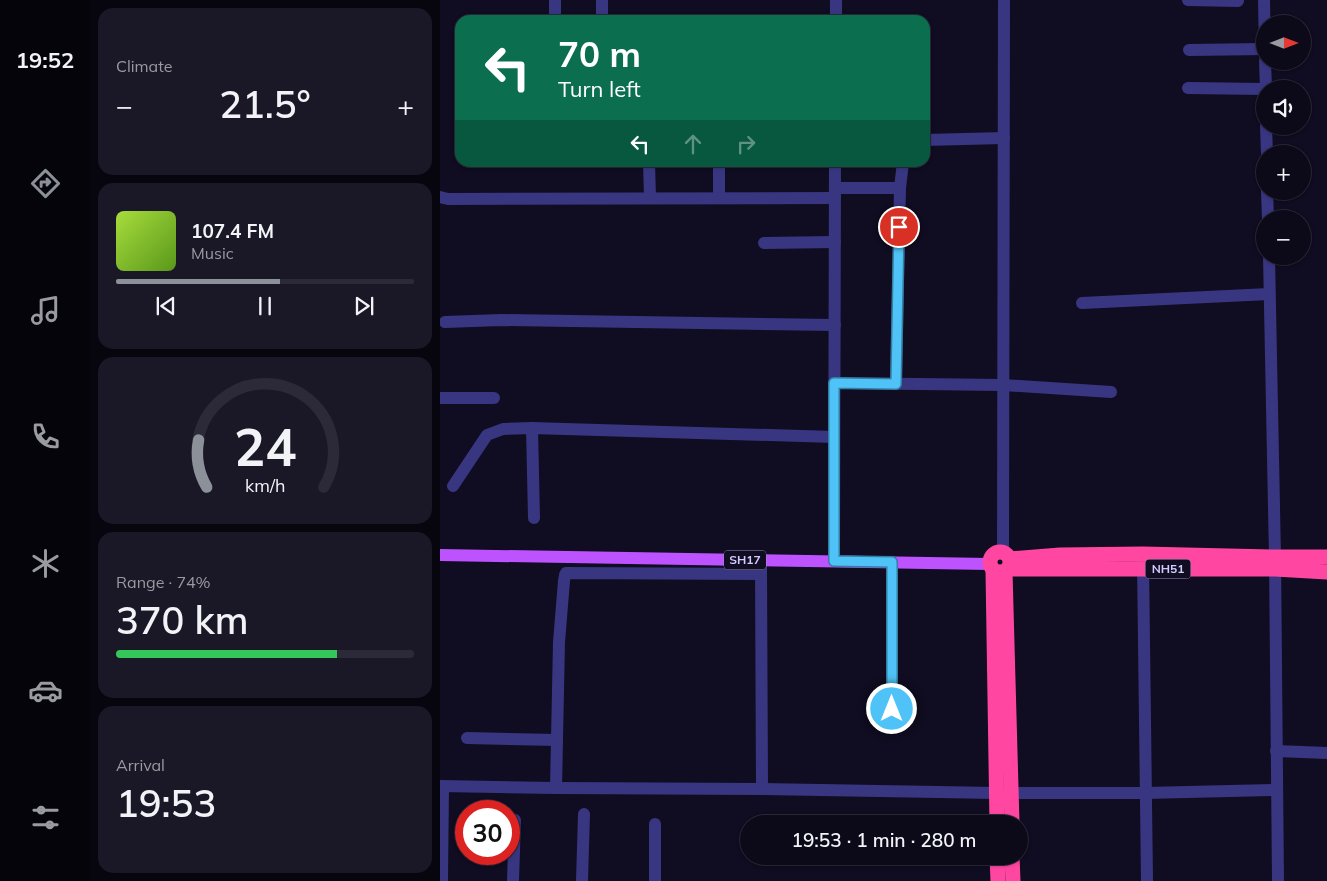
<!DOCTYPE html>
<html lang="en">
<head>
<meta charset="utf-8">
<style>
  :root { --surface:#0c0919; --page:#1a1726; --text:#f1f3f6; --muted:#9a9aa2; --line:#2c2a38; --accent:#8c9099 }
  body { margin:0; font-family:Mulish,sans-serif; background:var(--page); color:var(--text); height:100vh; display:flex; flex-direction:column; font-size:19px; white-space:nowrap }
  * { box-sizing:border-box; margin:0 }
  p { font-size:16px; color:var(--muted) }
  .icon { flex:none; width:28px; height:28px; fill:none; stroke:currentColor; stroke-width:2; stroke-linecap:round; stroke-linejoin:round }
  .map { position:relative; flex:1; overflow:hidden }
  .panel { display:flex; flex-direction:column; gap:8px; padding:8px; background:#07050e; width:350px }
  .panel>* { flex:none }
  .hud { position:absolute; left:15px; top:15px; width:475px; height:152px; border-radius:15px; box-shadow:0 1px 4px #0004,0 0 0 1px var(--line); background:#0b6e4f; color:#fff; overflow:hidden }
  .needle { width:32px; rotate:90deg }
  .fabs { position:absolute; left:816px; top:15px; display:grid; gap:10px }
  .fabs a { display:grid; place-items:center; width:55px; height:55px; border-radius:50%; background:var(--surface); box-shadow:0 1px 4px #0004,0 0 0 1px var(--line); font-size:25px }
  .speed { position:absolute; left:15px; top:800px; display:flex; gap:10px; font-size:25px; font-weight:700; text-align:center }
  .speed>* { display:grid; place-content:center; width:65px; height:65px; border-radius:50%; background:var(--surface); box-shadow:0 1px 4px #0004,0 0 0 1px var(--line); line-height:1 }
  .speed .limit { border:8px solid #d22; background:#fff; color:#111 }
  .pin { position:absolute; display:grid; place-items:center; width:42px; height:42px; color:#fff; margin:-21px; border:2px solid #fff; border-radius:50%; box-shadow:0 1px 5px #0007 }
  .me { position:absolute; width:55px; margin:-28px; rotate:0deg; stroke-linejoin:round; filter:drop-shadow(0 0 4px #0008) }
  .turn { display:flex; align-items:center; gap:18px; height:105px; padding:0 20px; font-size:22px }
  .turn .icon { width:65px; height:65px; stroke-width:2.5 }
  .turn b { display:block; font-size:35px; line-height:42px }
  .lanes { display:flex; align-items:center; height:48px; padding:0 20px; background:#0003; justify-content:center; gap:25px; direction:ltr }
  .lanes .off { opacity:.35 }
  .big { font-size:38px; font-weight:600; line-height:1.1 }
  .panel .widget { flex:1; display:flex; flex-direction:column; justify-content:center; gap:8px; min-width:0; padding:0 18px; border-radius:15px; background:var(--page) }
  .panel .dial { align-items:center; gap:0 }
  .dial svg { height:130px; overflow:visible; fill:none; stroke:var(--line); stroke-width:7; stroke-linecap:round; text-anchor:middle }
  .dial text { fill:var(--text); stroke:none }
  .song { display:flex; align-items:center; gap:15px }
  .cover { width:60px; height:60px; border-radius:8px; background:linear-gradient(135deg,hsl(80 70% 55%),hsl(90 70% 35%)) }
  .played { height:5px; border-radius:2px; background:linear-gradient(90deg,var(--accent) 55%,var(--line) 55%) }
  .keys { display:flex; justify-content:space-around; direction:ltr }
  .heat { display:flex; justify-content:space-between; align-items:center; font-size:28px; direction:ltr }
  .charge { height:8px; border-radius:4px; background:linear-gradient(90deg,#34c759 74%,var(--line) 0) }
  .trip { position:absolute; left:300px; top:815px; width:288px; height:50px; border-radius:25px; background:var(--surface); box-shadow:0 1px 4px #0004,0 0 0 1px var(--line); font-weight:600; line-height:50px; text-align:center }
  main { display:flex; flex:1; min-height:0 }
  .tab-bar { display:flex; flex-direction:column; width:90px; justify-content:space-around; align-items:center; background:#05040a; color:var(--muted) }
  .tab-bar .icon { width:35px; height:35px }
  .tab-bar .on { color:var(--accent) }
  .tab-bar b { font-size:22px; color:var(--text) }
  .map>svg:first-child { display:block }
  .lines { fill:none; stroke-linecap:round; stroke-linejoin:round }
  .minor { stroke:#383681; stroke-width:12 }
  .major { stroke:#bd53ff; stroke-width:12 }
  .highway { stroke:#ff47a1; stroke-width:15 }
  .route-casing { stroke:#337fa1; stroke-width:12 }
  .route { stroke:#4fc3f7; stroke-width:9 }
  .labels { text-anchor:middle; stroke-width:5; stroke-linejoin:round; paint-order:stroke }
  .shield { fill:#100c21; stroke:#9792bc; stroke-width:1 }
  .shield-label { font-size:12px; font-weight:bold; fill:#d1ccff }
</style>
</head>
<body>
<main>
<nav class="tab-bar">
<b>19:52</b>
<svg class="icon on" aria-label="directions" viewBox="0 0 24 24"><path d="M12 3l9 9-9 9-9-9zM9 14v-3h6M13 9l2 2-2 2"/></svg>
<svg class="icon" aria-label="music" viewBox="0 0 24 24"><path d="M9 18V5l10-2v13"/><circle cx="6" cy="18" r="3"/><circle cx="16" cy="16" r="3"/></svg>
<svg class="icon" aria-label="phone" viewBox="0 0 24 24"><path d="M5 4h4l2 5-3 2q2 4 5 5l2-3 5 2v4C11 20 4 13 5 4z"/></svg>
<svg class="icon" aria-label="climate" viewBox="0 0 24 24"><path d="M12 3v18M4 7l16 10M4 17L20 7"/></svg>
<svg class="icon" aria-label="car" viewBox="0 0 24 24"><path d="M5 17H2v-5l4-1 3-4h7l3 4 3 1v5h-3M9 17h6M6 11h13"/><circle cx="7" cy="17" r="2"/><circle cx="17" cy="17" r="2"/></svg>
<svg class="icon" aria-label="filters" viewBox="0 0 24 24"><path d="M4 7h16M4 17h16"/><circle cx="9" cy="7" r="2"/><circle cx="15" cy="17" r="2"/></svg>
</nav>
<section class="panel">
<div class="widget"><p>Climate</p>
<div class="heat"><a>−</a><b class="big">21.5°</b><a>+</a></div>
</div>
<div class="widget">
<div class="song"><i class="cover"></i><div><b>107.4 FM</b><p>Music</p></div></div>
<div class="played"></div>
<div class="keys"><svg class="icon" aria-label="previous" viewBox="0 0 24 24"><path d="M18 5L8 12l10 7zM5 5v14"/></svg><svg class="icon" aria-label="pause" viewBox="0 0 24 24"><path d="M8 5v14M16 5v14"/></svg><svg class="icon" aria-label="next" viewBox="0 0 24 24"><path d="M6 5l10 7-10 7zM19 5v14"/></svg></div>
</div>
<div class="widget dial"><svg viewBox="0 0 100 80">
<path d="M14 69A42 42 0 1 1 86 69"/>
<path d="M14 69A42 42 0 0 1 9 40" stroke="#8c9099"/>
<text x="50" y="56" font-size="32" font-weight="700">24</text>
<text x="50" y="72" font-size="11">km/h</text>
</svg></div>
<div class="widget"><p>Range · 74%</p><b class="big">370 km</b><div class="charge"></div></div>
<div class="widget"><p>Arrival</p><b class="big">19:53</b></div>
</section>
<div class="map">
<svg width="887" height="881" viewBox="0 0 887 881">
  <rect width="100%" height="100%" fill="#100c21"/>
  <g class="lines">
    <g class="minor">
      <polyline points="162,0 162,20"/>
      <polyline points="748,0 798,1"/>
      <polyline points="824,0 825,56"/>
      <polyline points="115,20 115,0"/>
      <polyline points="396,20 396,0"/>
      <polyline points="749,50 825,49"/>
      <polyline points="825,61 826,89"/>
      <polyline points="748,88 825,89"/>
      <polyline points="826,126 827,154"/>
      <polyline points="485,140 564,138"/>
      <polyline points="209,162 210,198"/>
      <polyline points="279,162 279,198"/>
      <polyline points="395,188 460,188"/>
      <polyline points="827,191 828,219"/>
      <polyline points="0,197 8,199 395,198"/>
      <polyline points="324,243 395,242"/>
      <polyline points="829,256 835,557 838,881"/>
      <polyline points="642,303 829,294"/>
      <polyline points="5,322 61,320 395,325"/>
      <polyline points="394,383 563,385 671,392"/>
      <polyline points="456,384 460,188 463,162"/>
      <polyline points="0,398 54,398"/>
      <polyline points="92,428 94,518"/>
      <polyline points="13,486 47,435 63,429 92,428 394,437"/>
      <polyline points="563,552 564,0"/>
      <polyline points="394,561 395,162"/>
      <polyline points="703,561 707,881"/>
      <polyline points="321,566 322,789"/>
      <polyline points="452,709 452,562"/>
      <polyline points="27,738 117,740"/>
      <polyline points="836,751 887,753"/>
      <polyline points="0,786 116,788 322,789 556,793 705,793 837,790"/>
      <polyline points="116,788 119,642 124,581 125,575 126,573 321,574"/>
      <polyline points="215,824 215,881"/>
      <polyline points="2,881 3,786"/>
      <polyline points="73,881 75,820"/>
      <polyline points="142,881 144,814"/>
    </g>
    <polyline class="major" points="0,555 549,564"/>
    <g class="highway">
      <circle cx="560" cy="562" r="10"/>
      <polyline points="570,559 620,555 703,554 835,557 887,557"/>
      <polyline points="568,569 835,569 887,572"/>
      <polyline points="553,571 557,824"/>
      <polyline points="565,572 572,824"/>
      <polyline points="557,856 558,881"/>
      <polyline points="572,856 573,881"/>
    </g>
  </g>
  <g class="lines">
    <g class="route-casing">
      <polyline id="route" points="452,709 452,562 394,561 394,383 456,384 459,227"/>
    </g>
    <use href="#route" class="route"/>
  </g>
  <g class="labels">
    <g class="shield">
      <rect x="284" y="550.5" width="42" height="19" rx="4"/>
      <rect x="705.5" y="559.5" width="45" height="19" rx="4"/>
    </g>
    <g class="shield-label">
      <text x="305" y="564">SH17</text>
      <text x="728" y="573">NH51</text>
    </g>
  </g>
</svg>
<div class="fabs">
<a><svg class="needle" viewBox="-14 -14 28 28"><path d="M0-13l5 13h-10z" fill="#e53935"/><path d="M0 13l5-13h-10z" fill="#9a9aa2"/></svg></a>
<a><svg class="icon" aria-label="sound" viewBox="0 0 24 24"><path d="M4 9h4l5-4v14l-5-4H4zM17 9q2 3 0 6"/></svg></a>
<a>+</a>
<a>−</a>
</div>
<div class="speed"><div class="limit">30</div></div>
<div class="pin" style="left:459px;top:227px;background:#d93025"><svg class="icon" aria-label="arrive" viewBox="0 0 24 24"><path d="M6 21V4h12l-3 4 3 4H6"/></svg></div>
<svg class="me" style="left:452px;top:709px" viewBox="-20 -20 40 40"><circle r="17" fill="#4fc3f7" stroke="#fff" stroke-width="3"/><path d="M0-11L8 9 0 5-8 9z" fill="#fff"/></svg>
<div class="trip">19:53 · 1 min · 280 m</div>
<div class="hud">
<div class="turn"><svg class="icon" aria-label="left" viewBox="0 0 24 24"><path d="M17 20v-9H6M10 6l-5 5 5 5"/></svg><div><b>70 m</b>Turn left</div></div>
<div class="lanes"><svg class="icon" aria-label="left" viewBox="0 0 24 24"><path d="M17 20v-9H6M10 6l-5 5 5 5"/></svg><svg class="icon off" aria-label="ahead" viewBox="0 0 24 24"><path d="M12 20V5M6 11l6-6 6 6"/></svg><svg class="icon off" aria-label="right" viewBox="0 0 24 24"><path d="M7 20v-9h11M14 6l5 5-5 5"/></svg></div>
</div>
</div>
</main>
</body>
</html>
